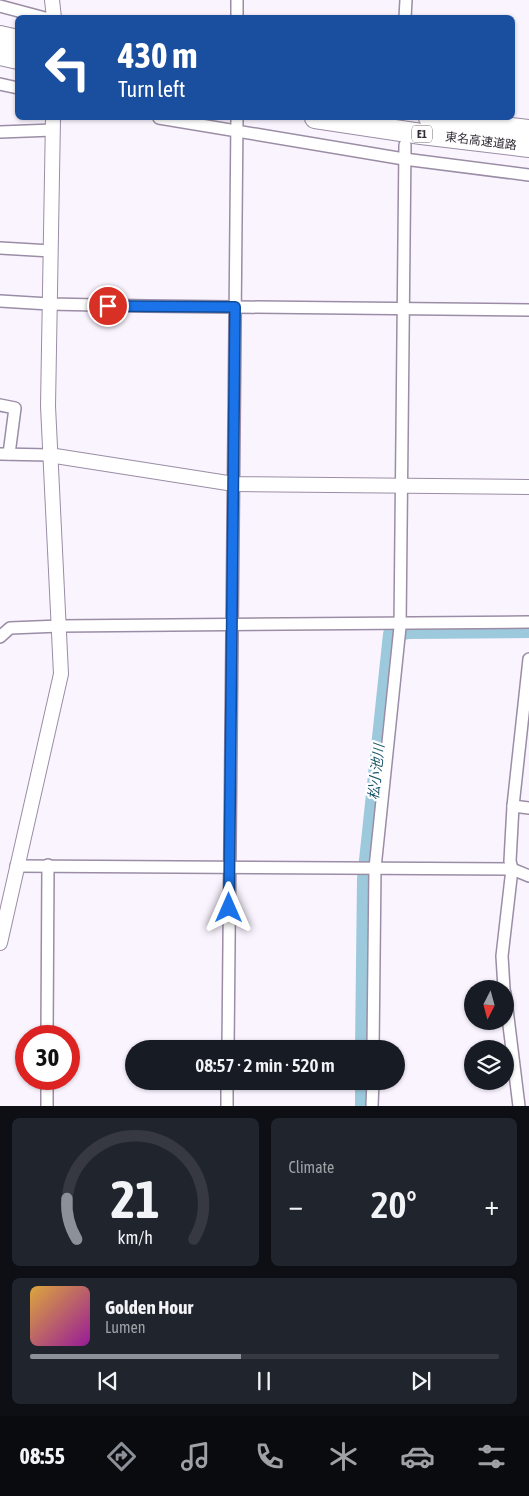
<!DOCTYPE html>
<html lang="en">
<head>
<meta charset="utf-8">
<style>
  :root { --surface:#171b24; --page:#20242c; --text:#f1f3f6; --muted:#9ea1a6; --line:#363941; --accent:#8c9099 }
  body { margin:0; font-family:"Asap Condensed","Noto Sans JP",sans-serif; background:var(--page); color:var(--text); height:100vh; display:flex; flex-direction:column; font-size:19px; white-space:nowrap }
  * { box-sizing:border-box; margin:0 }
  p { font-size:16px; color:var(--muted) }
  .icon { flex:none; width:28px; height:28px; fill:none; stroke:currentColor; stroke-width:2; stroke-linecap:round; stroke-linejoin:round }
  .map { position:relative; height:1106px; overflow:hidden }
  .drawer { display:flex; flex-direction:column; gap:12px; padding:12px; background:#0d0f14; flex:1 }
  .drawer>* { flex:none }
  .top-card { position:absolute; left:15px; top:15px; width:500px; height:105px; border-radius:8px; box-shadow:0 1px 4px #0004; background:#1a4fa0; color:#fff; overflow:hidden }
  .needle { width:32px; rotate:186deg }
  .tools { position:absolute; left:464px; top:980px; display:grid; gap:10px }
  .tools a { display:grid; place-items:center; width:50px; height:50px; border-radius:50%; background:var(--surface); box-shadow:0 1px 4px #0004; font-size:25px }
  .speed { position:absolute; left:15px; top:1025px; display:flex; gap:10px; font-size:25px; font-weight:700; text-align:center }
  .speed>* { display:grid; place-content:center; width:65px; height:65px; border-radius:50%; background:var(--surface); box-shadow:0 1px 4px #0004; line-height:1 }
  .speed .limit { border:8px solid #d22; background:#fff; color:#111 }
  .pin { position:absolute; display:grid; place-items:center; width:42px; height:42px; color:#fff; margin:-21px; border:2px solid #fff; border-radius:50%; box-shadow:0 1px 5px #0007 }
  .me { position:absolute; width:55px; margin:-28px; rotate:0deg; stroke-linejoin:round; filter:drop-shadow(0 0 4px #0008) }
  .turn { display:flex; align-items:center; gap:18px; height:105px; padding:0 20px; font-size:22px }
  .turn .icon { width:65px; height:65px; stroke-width:2.5 }
  .turn b { display:block; font-size:35px; line-height:42px }
  .big { font-size:38px; font-weight:600; line-height:1.1 }
  .drawer .card { flex:1; display:flex; flex-direction:column; justify-content:center; gap:8px; min-width:0; padding:0 18px; border-radius:8px; background:var(--page) }
  .drawer .dial { align-items:center; gap:0 }
  .dial svg { height:130px; overflow:visible; fill:none; stroke:var(--line); stroke-width:7; stroke-linecap:round; text-anchor:middle }
  .dial text { fill:var(--text); stroke:none }
  .song { display:flex; align-items:center; gap:15px }
  .cover { width:60px; height:60px; border-radius:8px; background:linear-gradient(135deg,hsl(40 70% 55%),hsl(300 70% 35%)) }
  .played { height:5px; border-radius:2px; background:linear-gradient(90deg,var(--accent) 45%,var(--line) 45%) }
  .keys { display:flex; justify-content:space-around; direction:ltr }
  .heat { display:flex; justify-content:space-between; align-items:center; font-size:28px; direction:ltr }
  .drawer .tiles { flex:1; display:grid; gap:12px; grid-template-columns:1fr 1fr }
  .card:last-child { grid-column:span 2 }
  .trip { position:absolute; left:125px; top:1040px; width:280px; height:50px; border-radius:25px; background:var(--surface); box-shadow:0 1px 4px #0004; font-weight:600; line-height:50px; text-align:center }
  .tabs { display:flex; height:80px; justify-content:space-around; align-items:center; background:#090b0e; color:var(--muted) }
  .tabs .icon { width:35px; height:35px }
  .tabs .on { color:var(--accent) }
  .tabs b { font-size:22px; color:var(--text) }
  .map>svg:first-child { display:block }
  .lines { fill:none; stroke-linecap:round; stroke-linejoin:round }
  .river { stroke:#9dc9dc; stroke-width:16 }
  .minor-casing { stroke:#9b8da5; stroke-width:14 }
  .tertiary-casing { stroke:#9b8da5; stroke-width:16 }
  .motorway-casing { stroke:#9b8da5; stroke-width:22 }
  .minor { stroke:#fff; stroke-width:11 }
  .tertiary { stroke:#fff; stroke-width:14 }
  .motorway { stroke:#fff; stroke-width:20 }
  .route-casing { stroke:#114b97; stroke-width:12 }
  .route { stroke:#1a73e8; stroke-width:9 }
  .labels { text-anchor:middle; stroke-width:4.5; stroke-linejoin:round; paint-order:stroke }
  .shield { fill:#fff; stroke:#6e6a71; stroke-width:1 }
  .shield-label { font-size:11px; font-weight:bold; fill:#302a34 }
  .street-label { font-size:12px; fill:#302a34; stroke:#fff }
  .water-label { font-size:14px; font-style:italic; fill:#1d576b; stroke:#fff }
</style>
</head>
<body>
<div class="map">
<svg width="529" height="1106" viewBox="0 0 529 1106">
  <rect width="100%" height="100%" fill="#faf4ff"/>
  <g class="lines">
    <g class="river">
      <polyline points="363,1049 365,879 391,634 408,631 529,630"/>
      <polyline points="363,1106 363,1081"/>
    </g>
    <g class="minor-casing">
      <g id="minor">
        <polyline points="0,6 45,18"/>
        <polyline points="237,18 237,0"/>
        <polyline points="405,18 406,0"/>
        <polyline points="0,84 18,88"/>
        <polyline points="159,118 404,159 529,175"/>
        <polyline points="0,132 53,130"/>
        <polyline points="0,248 51,251"/>
        <polyline points="0,301 49,304 147,306 529,310"/>
        <polyline points="0,405 15,408 9,454"/>
        <polyline points="0,454 49,455"/>
        <polyline points="0,637 10,628 60,626 529,622"/>
        <polyline points="513,806 529,808"/>
        <polyline points="16,866 512,869 529,876"/>
        <polyline points="504,989 502,956 512,869 510,861 513,806 529,659"/>
        <polyline points="505,993 519,1106"/>
        <polyline points="47,1036 48,865"/>
        <polyline points="228,1049 237,118"/>
        <polyline points="373,1049 375,868 400,627 405,145"/>
        <polyline points="47,1106 47,1079"/>
        <polyline points="227,1106 227,1081"/>
        <polyline points="372,1106 373,1081"/>
      </g>
    </g>
    <g class="tertiary-casing">
      <g id="tertiary">
        <polyline points="52,0 54,18"/>
        <polyline points="49,455 234,484 529,487"/>
        <polyline points="0,943 61,674 48,406 53,118"/>
      </g>
    </g>
    <g class="motorway-casing">
      <g id="motorway">
        <polyline points="0,36 18,40"/>
        <polyline points="0,55 18,59"/>
        <polyline points="315,118 421,134 529,147"/>
        <polyline points="429,118 529,130"/>
      </g>
    </g>
    <use href="#minor" class="minor"/>
    <use href="#tertiary" class="tertiary"/>
    <use href="#motorway" class="motorway"/>
  </g>
  <g class="lines">
    <g class="route-casing">
      <polyline id="route" points="108,306 235,307 229,908"/>
    </g>
    <use href="#route" class="route"/>
  </g>
  <g class="labels">
    <rect class="shield" x="412" y="125.5" width="20" height="17" rx="4"/>
    <g class="shield-label">
      <text x="422" y="138">E1</text>
    </g>
    <g class="street-label">
      <text transform="translate(481 141) rotate(7)" y="4">東名高速道路</text>
    </g>
    <g class="water-label">
      <text transform="translate(376 772) rotate(-84)" y="5">松小池川</text>
    </g>
  </g>
</svg>
<div class="tools">
<a><svg class="needle" viewBox="-14 -14 28 28"><path d="M0-13l5 13h-10z" fill="#e53935"/><path d="M0 13l5-13h-10z" fill="#9ea1a6"/></svg></a>
<a><svg class="icon" aria-label="layers" viewBox="0 0 24 24"><path d="M12 4l9 5-9 5-9-5zM3 14l9 5 9-5"/></svg></a>
</div>
<div class="speed"><div class="limit">30</div></div>
<div class="pin" style="left:108px;top:306px;background:#d93025"><svg class="icon" aria-label="arrive" viewBox="0 0 24 24"><path d="M6 21V4h12l-3 4 3 4H6"/></svg></div>
<svg class="me" style="left:229px;top:908px" viewBox="-20 -20 40 40"><path d="M0-17L14 15 0 8-14 15z" fill="#1a73e8" stroke="#fff" stroke-width="4"/></svg>
<div class="trip">08:57 · 2 min · 520 m</div>
<div class="top-card">
<div class="turn"><svg class="icon" aria-label="left" viewBox="0 0 24 24"><path d="M17 20v-9H6M10 6l-5 5 5 5"/></svg><div><b>430 m</b>Turn left</div></div>
</div>
</div>
<section class="drawer">
<div class="tiles">
<div class="card dial"><svg viewBox="0 0 100 80">
<path d="M14 69A42 42 0 1 1 86 69"/>
<path d="M14 69A42 42 0 0 1 8 44" stroke="#8c9099"/>
<text x="50" y="56" font-size="32" font-weight="700">21</text>
<text x="50" y="72" font-size="11">km/h</text>
</svg></div>
<div class="card"><p>Climate</p>
<div class="heat"><a>−</a><b class="big">20°</b><a>+</a></div>
</div>
<div class="card">
<div class="song"><i class="cover"></i><div><b>Golden Hour</b><p>Lumen</p></div></div>
<div class="played"></div>
<div class="keys"><svg class="icon" aria-label="previous" viewBox="0 0 24 24"><path d="M18 5L8 12l10 7zM5 5v14"/></svg><svg class="icon" aria-label="pause" viewBox="0 0 24 24"><path d="M8 5v14M16 5v14"/></svg><svg class="icon" aria-label="next" viewBox="0 0 24 24"><path d="M6 5l10 7-10 7zM19 5v14"/></svg></div>
</div>
</div>
</section>
<nav class="tabs">
<b>08:55</b>
<svg class="icon on" aria-label="directions" viewBox="0 0 24 24"><path d="M12 3l9 9-9 9-9-9zM9 14v-3h6M13 9l2 2-2 2"/></svg>
<svg class="icon" aria-label="music" viewBox="0 0 24 24"><path d="M9 18V5l10-2v13"/><circle cx="6" cy="18" r="3"/><circle cx="16" cy="16" r="3"/></svg>
<svg class="icon" aria-label="phone" viewBox="0 0 24 24"><path d="M5 4h4l2 5-3 2q2 4 5 5l2-3 5 2v4C11 20 4 13 5 4z"/></svg>
<svg class="icon" aria-label="climate" viewBox="0 0 24 24"><path d="M12 3v18M4 7l16 10M4 17L20 7"/></svg>
<svg class="icon" aria-label="car" viewBox="0 0 24 24"><path d="M5 17H2v-5l4-1 3-4h7l3 4 3 1v5h-3M9 17h6M6 11h13"/><circle cx="7" cy="17" r="2"/><circle cx="17" cy="17" r="2"/></svg>
<svg class="icon" aria-label="filters" viewBox="0 0 24 24"><path d="M4 7h16M4 17h16"/><circle cx="9" cy="7" r="2"/><circle cx="15" cy="17" r="2"/></svg>
</nav>
</body>
</html>
